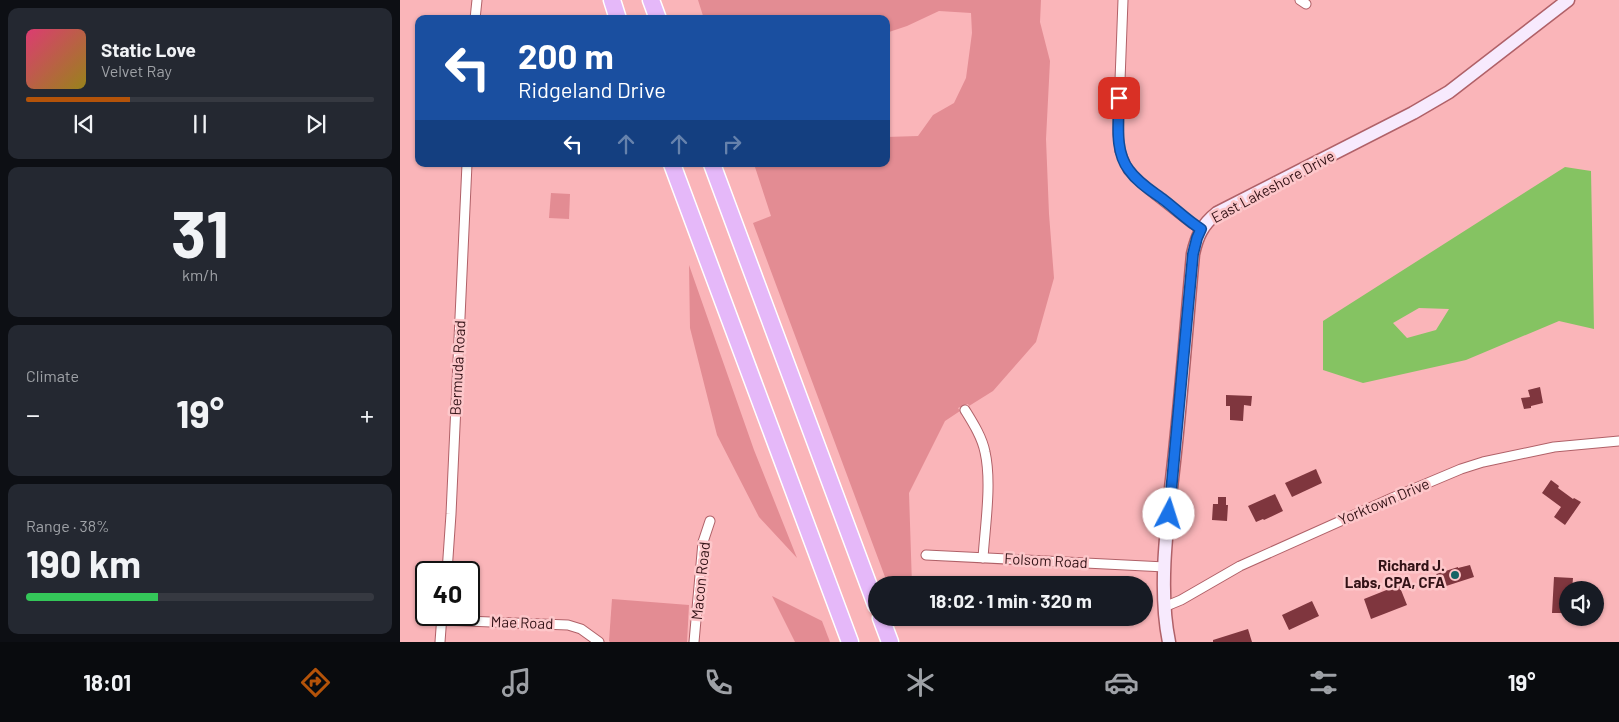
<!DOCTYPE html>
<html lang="en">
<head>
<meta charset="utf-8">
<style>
  :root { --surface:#171b24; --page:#242831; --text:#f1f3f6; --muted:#9ea1a6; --line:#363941; --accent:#b45309 }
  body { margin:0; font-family:Barlow,sans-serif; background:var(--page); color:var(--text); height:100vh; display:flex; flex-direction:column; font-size:19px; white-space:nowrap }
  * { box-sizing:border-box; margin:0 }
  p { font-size:16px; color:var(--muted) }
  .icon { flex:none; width:28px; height:28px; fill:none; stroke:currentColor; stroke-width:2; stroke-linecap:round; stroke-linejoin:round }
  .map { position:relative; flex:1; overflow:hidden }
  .side { display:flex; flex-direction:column; gap:8px; padding:8px; background:#0d0f14; width:400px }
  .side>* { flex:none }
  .guide { position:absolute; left:15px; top:15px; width:475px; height:152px; border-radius:10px; box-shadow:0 1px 4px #0004; background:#1a4fa0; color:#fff; overflow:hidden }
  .controls { position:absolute; left:1159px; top:581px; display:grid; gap:10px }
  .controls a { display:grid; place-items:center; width:45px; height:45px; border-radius:50%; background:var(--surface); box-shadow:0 1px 4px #0004; font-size:25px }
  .speed { position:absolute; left:15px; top:561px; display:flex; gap:10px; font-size:25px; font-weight:700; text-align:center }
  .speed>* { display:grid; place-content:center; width:65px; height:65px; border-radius:50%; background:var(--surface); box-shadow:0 1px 4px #0004; line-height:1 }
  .speed .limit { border:2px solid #111; border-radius:8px; background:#fff; color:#111 }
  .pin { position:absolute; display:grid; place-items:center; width:42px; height:42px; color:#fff; margin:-21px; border-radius:10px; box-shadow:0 2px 8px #0006 }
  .me { position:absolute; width:55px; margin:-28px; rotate:5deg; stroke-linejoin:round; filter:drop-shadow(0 0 4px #0008) }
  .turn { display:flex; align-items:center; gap:18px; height:105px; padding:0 20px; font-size:22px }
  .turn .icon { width:65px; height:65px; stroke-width:2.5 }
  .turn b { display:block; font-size:35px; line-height:42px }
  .lanes { display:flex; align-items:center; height:48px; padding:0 20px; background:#0003; justify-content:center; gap:25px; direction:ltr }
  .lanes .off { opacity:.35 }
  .big { font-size:38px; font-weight:700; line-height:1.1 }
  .side .card { flex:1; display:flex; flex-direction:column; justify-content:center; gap:8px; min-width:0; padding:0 18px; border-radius:10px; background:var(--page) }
  .side .dial { align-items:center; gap:0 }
  .dial b { font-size:65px; line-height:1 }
  .song { display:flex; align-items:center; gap:15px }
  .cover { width:60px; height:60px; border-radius:8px; background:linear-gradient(135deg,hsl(340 70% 55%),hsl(50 70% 35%)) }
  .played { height:5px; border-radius:2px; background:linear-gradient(90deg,var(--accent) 30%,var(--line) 30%) }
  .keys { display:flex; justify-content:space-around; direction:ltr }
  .heat { display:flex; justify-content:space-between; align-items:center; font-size:28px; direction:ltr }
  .charge { height:8px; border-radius:4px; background:linear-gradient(90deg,#34c759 38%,var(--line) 0) }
  .trip { position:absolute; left:468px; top:576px; width:285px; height:50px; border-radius:25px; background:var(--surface); box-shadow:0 1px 4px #0004; font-weight:700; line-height:50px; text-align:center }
  .tab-bar { display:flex; height:80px; justify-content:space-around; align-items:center; background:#090b0e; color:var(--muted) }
  .tab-bar .icon { width:35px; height:35px }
  .tab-bar .selected { color:var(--accent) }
  .tab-bar b { font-size:22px; color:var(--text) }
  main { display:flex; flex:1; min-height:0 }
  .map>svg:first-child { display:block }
  .green { fill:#e38c93 }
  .water { fill:#85c362; fill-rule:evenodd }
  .building { fill:#7f363e }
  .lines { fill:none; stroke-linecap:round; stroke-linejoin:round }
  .street-casing { stroke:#b06168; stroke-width:11 }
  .secondary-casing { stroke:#b06168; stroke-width:15 }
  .highway-casing { stroke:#fff; stroke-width:19 }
  .street { stroke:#fff; stroke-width:9 }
  .secondary { stroke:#f7eafd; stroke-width:12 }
  .highway { stroke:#e5b8f9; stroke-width:16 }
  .route-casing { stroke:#114b97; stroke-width:12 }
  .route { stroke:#1a73e8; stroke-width:9 }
  .poi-dot { fill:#156465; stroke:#fdc7ca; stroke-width:2 }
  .labels { text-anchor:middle; stroke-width:5; stroke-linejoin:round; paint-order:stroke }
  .street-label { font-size:15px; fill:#321216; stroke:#fdc7ca }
  .poi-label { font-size:15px; font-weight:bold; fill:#321216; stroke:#fdc7ca; text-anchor:end }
</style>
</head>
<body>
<main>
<section class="side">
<div class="card">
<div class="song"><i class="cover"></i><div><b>Static Love</b><p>Velvet Ray</p></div></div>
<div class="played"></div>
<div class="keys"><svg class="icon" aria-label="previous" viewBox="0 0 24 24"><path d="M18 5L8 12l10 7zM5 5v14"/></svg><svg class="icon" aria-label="pause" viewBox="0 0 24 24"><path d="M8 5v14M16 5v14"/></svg><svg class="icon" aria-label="next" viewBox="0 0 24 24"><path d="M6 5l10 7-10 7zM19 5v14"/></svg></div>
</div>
<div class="card dial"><b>31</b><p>km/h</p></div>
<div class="card"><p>Climate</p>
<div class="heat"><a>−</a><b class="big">19°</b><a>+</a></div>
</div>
<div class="card"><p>Range · 38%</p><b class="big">190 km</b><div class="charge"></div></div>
</section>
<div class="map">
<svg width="1219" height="642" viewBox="0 0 1219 642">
  <rect width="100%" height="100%" fill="#fab5b9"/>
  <g class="green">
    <polygon points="298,0 641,0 640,22 650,61 646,139 649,214 654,278 636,342 593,391 569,406 568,404 558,408 560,411 545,421 509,493 512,585 488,585 353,223 371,216 354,164 486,164 486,137 518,136 533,115 554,103 566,78 572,33 571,13 539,11 507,26 486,33 486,19 304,19"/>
    <polygon points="151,193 170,194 169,219 149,218"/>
    <polygon points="289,265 354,450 397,558 359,517 317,435 290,328"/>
    <polygon points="372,596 422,621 430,642 395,642"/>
    <polygon points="212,599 289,605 287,642 210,642 209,641"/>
  </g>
  <path class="water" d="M1165,167L1191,171L1194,329L1159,321L1066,360L963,383L923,370V321ZM1019,308L1049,309L1036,330L1007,338L993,323Z"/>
  <g class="building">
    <polygon points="1140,387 1143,403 1131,406 1131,408 1124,409 1121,398 1130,397 1128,390"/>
    <polygon points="826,395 852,396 851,406 844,405 843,421 830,420 830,406 826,406"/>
    <polygon points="916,469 922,483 892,497 885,483"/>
    <polygon points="1151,480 1159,486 1158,488 1173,499 1174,498 1181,502 1165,525 1154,517 1161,507 1142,493"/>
    <polygon points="875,494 883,511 864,520 863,519 856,522 848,506"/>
    <polygon points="818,497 826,497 826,505 828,505 827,521 812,520 813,504 818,504"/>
    <polygon points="1070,565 1074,577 1040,588 1036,574 1058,567 1058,568"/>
    <polygon points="1154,577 1173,578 1172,590 1168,590 1168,613 1152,613"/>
    <polygon points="999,585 1007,605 971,619 964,599"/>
    <polygon points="912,601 919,616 889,630 882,615"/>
    <polygon points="848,629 852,642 813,642 813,640"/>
  </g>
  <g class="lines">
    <g class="street-casing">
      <g id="street">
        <polyline points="723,0 718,134 720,151 728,170 749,190 791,223 801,229"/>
        <polyline points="900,0 906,4"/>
        <polyline points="75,19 77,0"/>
        <path d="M565,410C573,423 582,437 585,452C592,483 585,526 583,558"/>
        <polyline points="526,555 765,567"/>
        <polyline points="47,572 51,514 67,164"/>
        <polyline points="764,607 781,600 840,566 992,498 1061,469 1083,462 1154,447 1219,441"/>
        <polyline points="41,620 168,625 181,629 199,642"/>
        <polyline points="40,642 42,615"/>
        <polyline points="294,642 303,542 310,521"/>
      </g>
    </g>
    <g class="secondary-casing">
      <path id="secondary" d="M769,642C757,585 769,511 775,452C782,386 787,320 793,254C797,236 802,225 817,213L1013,113L1049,92L1168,0"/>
    </g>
    <g class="highway-casing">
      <g id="highway">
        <polyline points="212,0 218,19"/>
        <polyline points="251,0 258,19"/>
        <polyline points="272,164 450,642"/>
        <polyline points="312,164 476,605"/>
        <polyline points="481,618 490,642"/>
      </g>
    </g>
    <use href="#street" class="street"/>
    <use href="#secondary" class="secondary"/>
    <use href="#highway" class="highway"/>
  </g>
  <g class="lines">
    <g class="route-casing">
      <path id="route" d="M719,98C719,121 714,151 729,170C738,183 752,191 764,200C777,210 788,221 801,229L797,238L793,254L769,514"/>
    </g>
    <use href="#route" class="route"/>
  </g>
  <circle class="poi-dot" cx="1055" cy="575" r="5"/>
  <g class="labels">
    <g class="street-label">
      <text transform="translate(873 187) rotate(-28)" y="5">East Lakeshore Drive</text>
      <text transform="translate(58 368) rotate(-87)" y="5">Bermuda Road</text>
      <text transform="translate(984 502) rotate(-23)" y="5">Yorktown Drive</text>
      <text transform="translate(646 561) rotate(3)" y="5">Folsom Road</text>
      <text transform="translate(301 581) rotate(-84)" y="5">Macon Road</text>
      <text transform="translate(122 623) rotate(2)" y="5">Mae Road</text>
    </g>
    <g class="poi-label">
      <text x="1045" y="571">Richard J.<tspan x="1045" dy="17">Labs, CPA, CFA</tspan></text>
    </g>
  </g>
</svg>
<div class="controls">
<a><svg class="icon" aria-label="sound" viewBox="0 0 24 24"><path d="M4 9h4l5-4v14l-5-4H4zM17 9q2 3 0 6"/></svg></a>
</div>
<div class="speed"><div class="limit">40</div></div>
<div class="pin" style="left:719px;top:98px;background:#d93025"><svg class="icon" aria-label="arrive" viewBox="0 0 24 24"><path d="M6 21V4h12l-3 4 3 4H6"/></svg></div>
<svg class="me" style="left:769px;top:514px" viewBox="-20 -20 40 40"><circle r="19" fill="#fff"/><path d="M0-13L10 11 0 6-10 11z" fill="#1a73e8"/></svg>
<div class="trip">18:02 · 1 min · 320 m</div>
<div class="guide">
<div class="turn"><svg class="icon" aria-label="left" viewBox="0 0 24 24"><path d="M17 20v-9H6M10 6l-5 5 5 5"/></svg><div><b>200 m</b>Ridgeland Drive</div></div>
<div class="lanes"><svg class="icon" aria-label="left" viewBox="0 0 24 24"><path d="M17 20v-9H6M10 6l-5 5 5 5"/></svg><svg class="icon off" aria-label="ahead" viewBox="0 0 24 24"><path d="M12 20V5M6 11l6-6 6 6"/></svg><svg class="icon off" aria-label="ahead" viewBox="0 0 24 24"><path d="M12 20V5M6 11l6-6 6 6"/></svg><svg class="icon off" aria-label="right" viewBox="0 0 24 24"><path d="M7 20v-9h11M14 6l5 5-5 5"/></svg></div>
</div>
</div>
</main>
<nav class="tab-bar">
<b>18:01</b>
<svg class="icon selected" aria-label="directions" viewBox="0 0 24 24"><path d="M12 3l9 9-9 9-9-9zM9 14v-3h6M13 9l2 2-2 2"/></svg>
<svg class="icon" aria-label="music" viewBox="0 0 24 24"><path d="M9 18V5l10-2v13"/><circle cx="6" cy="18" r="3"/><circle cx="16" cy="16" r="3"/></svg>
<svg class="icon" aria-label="phone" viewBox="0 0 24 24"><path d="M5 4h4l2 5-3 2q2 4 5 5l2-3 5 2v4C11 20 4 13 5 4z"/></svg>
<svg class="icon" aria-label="climate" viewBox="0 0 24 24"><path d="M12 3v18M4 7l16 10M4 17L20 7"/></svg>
<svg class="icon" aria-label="car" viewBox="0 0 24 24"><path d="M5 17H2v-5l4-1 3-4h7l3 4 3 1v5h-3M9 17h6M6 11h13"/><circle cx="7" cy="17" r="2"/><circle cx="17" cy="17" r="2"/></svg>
<svg class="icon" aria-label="filters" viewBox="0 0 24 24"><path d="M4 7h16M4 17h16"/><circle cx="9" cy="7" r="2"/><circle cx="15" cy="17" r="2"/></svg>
<b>19°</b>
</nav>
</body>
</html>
